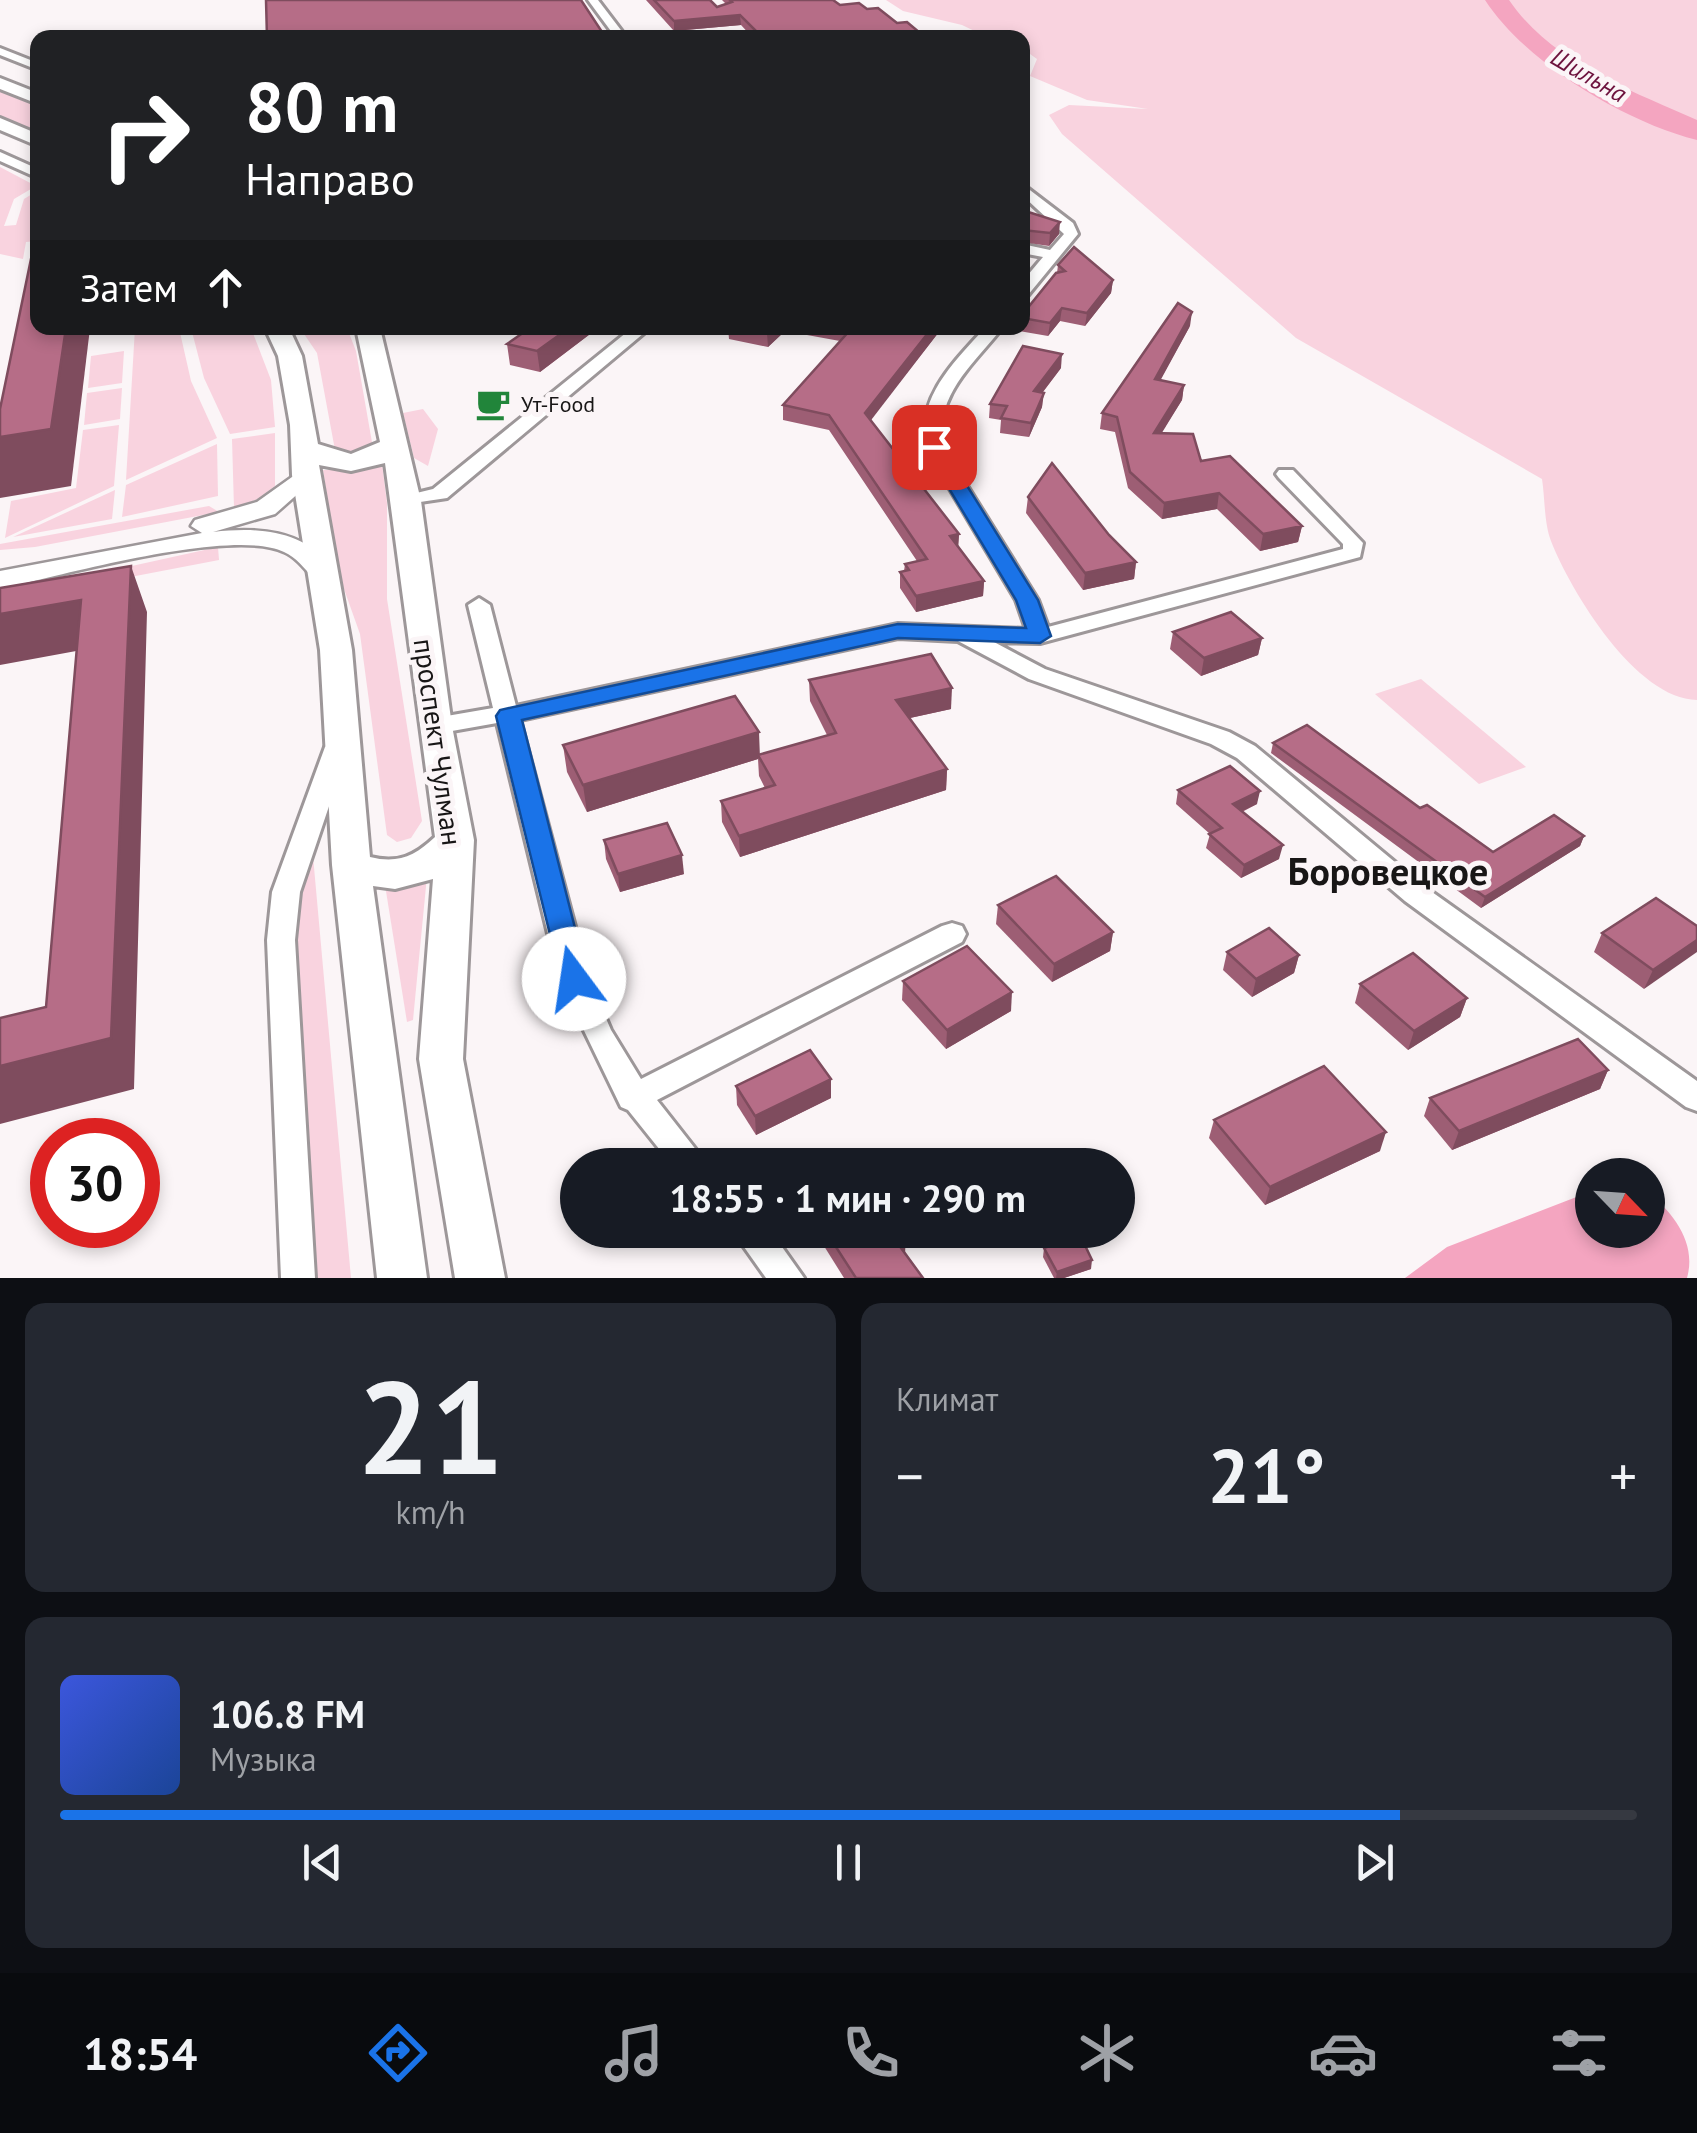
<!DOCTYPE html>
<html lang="ru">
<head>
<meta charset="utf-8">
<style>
  :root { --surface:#171b24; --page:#242831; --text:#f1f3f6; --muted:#9ea1a6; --line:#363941; --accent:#1a73e8 }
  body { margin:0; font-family:"PT Sans",sans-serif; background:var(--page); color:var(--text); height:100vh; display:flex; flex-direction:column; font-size:38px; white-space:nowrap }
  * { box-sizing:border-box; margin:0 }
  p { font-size:32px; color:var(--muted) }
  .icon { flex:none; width:55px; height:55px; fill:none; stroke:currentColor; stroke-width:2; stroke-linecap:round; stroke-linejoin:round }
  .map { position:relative; height:1278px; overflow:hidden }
  .drawer { display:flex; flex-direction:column; gap:25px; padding:25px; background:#0d0f14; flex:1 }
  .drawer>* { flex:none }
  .guide { position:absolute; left:30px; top:30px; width:1000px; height:305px; border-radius:20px; box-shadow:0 5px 15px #0003; background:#202124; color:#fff; overflow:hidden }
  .needle { width:65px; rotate:115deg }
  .fabs { position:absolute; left:1575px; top:1158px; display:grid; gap:20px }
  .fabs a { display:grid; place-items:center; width:90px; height:90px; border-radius:50%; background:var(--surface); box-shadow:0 5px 15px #0003; font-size:50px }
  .speed { position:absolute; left:30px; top:1118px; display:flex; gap:20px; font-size:50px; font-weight:700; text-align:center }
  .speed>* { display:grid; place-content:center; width:130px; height:130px; border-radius:50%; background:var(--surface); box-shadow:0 5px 15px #0003; line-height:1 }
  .speed .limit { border:15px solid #d22; background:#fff; color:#111 }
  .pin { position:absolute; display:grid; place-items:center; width:85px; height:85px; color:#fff; margin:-42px; border-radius:20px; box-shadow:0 5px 15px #0006 }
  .me { position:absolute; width:110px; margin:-55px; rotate:346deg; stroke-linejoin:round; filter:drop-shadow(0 0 8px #0008) }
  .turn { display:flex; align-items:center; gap:35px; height:210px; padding:0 50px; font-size:45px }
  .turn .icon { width:130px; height:130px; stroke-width:2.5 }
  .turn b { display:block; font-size:70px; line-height:85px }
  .then { display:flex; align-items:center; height:95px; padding:0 50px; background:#0003; gap:20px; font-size:38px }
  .big { font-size:75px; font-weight:600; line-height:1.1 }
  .drawer .card { flex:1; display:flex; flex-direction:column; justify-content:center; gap:15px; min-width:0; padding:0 35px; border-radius:20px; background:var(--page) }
  .drawer .dial { align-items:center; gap:0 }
  .dial b { font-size:130px; line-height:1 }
  .song { display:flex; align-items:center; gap:30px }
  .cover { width:120px; height:120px; border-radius:15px; background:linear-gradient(135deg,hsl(230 70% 55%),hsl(220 70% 35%)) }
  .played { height:10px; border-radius:5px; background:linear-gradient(90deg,var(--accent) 85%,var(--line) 85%) }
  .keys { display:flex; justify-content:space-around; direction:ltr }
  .heat { display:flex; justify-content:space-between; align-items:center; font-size:55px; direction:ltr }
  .drawer .tiles { flex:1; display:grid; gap:25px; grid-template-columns:1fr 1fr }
  .card:last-child { grid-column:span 2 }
  .trip { position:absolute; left:560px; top:1148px; width:575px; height:100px; border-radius:50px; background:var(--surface); box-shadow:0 5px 15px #0003; font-weight:600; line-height:100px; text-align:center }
  .tab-bar { display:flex; height:160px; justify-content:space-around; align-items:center; background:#090b0e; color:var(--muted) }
  .tab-bar .icon { width:70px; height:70px }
  .tab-bar .current { color:var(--accent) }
  .tab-bar b { font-size:45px; color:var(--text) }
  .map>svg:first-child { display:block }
  .green { fill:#f9d3df }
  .water { fill:#f4a5c0 }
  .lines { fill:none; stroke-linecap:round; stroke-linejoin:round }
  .river { fill:#f4a5c0; fill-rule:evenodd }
  .minor-casing { stroke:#9d9799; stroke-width:6 }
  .tertiary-casing { stroke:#9d9799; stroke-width:5 }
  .secondary-casing { stroke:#9d9799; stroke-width:6 }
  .minor { fill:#fff; fill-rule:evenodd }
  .tertiary { fill:#fff; fill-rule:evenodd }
  .secondary { fill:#fff; fill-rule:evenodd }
  .wall { fill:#9d5e74 }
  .shaded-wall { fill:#7f4c5e }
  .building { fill:#b66d87; stroke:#7f4c5e; stroke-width:2.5 }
  .route { fill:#1a73e8; stroke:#114b97; stroke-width:2.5 }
  .labels { text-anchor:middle; stroke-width:10; stroke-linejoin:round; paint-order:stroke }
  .far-poi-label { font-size:22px; fill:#181616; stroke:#fbf5f7; text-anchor:start }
  .far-water-label { font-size:25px; font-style:italic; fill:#6d133e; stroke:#fbf5f7 }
  .street-label { font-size:28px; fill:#181616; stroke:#fbf5f7 }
  .district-label { font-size:38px; font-weight:bold; fill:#181616; stroke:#fbf5f7 }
</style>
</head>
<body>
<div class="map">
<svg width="1697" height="1278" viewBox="0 0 1697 1278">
  <rect width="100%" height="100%" fill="#fbf5f7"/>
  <g class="green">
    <path d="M886,0H1697V700C1636,699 1571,592 1551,541C1544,523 1545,498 1542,479L1296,338L1062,134L1049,115L1069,105L1148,109L1087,100L1030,76L1037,59L1023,49L1022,38L987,37L962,25L903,11Z"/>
    <polygon points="0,90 37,105 37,134 0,117"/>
    <polygon points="0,167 36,186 14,199 4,226 16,225 24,199 37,191 37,241 26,242 23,259 0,254"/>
    <polygon points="135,328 179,328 191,381 217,438 126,480"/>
    <polygon points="191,328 251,328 271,380 275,427 230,434 204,378"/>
    <polygon points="300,328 347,328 356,351 373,448 347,455 335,450 317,353"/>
    <polygon points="124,351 122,383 88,388 91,356"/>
    <polygon points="122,388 120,419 84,425 87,393"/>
    <polygon points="423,409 438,429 428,466 414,458 403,413"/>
    <polygon points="119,425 114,486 5,538 11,501 76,488 83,430"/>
    <polygon points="275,433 275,486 258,499 234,508 232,439"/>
    <polygon points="217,444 218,496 122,517 126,485"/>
    <polygon points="382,464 387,503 387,599 422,821 411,838 397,842 387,835 360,634 339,575 323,470 353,470"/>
    <polygon points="115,490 112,519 13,537"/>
    <polygon points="209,506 219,512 35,547 0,550 0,544"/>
    <polygon points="218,547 219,560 0,602 0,595"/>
    <polygon points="1421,679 1526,767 1479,784 1375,694"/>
    <polygon points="312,845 351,1278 311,1278 289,933"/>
    <polygon points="427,876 413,1020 407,1022 385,885"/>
  </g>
  <path class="water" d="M1592,1191V1230H1648V1191C1673,1214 1697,1242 1687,1278H1405L1447,1247Z"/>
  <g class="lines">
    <path class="river" d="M1485,0H1509C1552,63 1630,90 1697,120V140C1625,122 1525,62 1485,0Z"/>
    <g class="minor-casing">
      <g id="minor">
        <polygon points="588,0 598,0 627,38 616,38"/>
        <polygon points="0,48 38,63 38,70 0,55"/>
        <polygon points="0,152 38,169 38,178 0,161"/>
        <polygon points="1022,184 1073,223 1078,234 1028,295 1022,297 1022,282 1043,257 1022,253 1022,244 1050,250 1064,234 1022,195"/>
        <polygon points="632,328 650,328 447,498 400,505 397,501 400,497 433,489"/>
        <path d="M985,328H1002C973,365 934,395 943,447L1038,600L1048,627L1343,549V544L1279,478L1276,474L1279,470H1293L1363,543L1360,557L1040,643L994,642L1045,669L1229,732L1255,746L1425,887L1697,1081V1111L1686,1107L1405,901L1237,758L1211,744L1029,679L958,641L898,638L520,720L589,979L611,1030L641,1079L942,926L952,923L962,926L966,934L962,942L657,1100L708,1165H672L628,1110L621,1107L559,979L497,723L435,734L423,726L435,718L493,708L468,605L479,598L490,605L516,706L898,624L1026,629L1016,600L925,447C917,397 954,362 985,328Z"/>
        <polygon points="337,739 349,747 300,892 295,940 315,1278 281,1278 267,940 272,892 325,747"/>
        <polygon points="732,1230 770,1230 804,1278 766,1278"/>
      </g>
    </g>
    <g class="tertiary-casing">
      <path id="tertiary" d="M306,467L319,475L275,514L213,532C260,527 300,530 333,566L337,572L333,578H313C305,569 296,557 284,552C233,527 59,576 0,589V571L202,533L191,526L195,520L257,502Z"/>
    </g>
    <g class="secondary-casing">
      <g id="secondary">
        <polygon points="0,78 38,93 38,104 0,89"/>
        <polygon points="0,118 38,134 38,146 0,130"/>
        <path d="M265,328H289L302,356L318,444L351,454L380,442L356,328H380L421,501L452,726L474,840L463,1059L505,1278H455L419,1059L433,879L395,889L373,886L427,1278H377L332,865L320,650L292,475L290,425L278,356ZM385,463L435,837C415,856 398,864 370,857L352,650L319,465L351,471Z"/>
      </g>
    </g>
    <use href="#minor" class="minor"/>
    <use href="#tertiary" class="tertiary"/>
    <use href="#secondary" class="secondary"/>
  </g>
  <g class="wall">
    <polygon points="646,0 710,0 717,7 726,4 722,0 833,0 840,5 867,9 926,38 753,38 741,25 674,31"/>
    <polygon points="1022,210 1059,234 1049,246 1022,242"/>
    <polygon points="1058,265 1113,280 1111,293 1085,326 1060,321 1048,336 1019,331 1019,328 1022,328 1022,315 1057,273"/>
    <polygon points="1190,326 1160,380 1184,385 1182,400 1161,433 1302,526 1298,542 1260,551 1217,509 1162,519 1128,488 1115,432 1100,429 1102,413"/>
    <polygon points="518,328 598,328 540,372 510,365 507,344 519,336"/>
    <polygon points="728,328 942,328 870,420 959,534 958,546 984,581 983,596 916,612 900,588 900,572 904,571 905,564 917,561 829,430 783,420 783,405 840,341 785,331 768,347 729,339"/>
    <polygon points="1061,368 1043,392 1042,407 1029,437 1000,433 1001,420 989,418 990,404"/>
    <polygon points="1028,497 1109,535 1136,562 1134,579 1083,590 1026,513"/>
    <polygon points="1173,632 1262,638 1258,655 1201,676 1170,649"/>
    <polygon points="809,680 951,709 910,718 947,769 946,790 740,857 722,822 721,801 765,788 759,776 758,759 587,812 567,772 563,745 760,754 827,735 810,701"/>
    <polygon points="1273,743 1420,808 1493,852 1584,836 1580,846 1481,908 1271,753"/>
    <polygon points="1178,790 1257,804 1242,812 1279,859 1241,878 1206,848 1210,834 1176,804"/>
    <polygon points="604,840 684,874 620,892 606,859"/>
    <polygon points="998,905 1113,932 1110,951 1052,982 996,924"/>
    <polygon points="1697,926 1644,989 1594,952 1602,933"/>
    <polygon points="1227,952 1299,955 1294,973 1252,997 1223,970"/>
    <polygon points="903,981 1011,1011 946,1049 902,1000"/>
    <polygon points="1360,984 1467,998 1460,1017 1408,1050 1355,1003"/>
    <polygon points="1608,1070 1600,1089 1452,1150 1424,1116 1430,1098"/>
    <polygon points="831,1079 831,1098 756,1135 737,1105 736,1086"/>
    <polygon points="1214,1120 1380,1151 1265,1205 1209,1138"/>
    <polygon points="814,1230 902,1230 905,1254 923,1278 844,1278"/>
    <polygon points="1044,1248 1091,1269 1064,1278 1054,1278 1043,1257"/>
  </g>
  <g class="shaded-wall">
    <polygon points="740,15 741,25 674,31 674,21"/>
    <polygon points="1060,222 1059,234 1049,246 1050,233"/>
    <polygon points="1113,280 1111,293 1085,326 1087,313"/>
    <polygon points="1062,308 1060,321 1048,336 1050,323"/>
    <polygon points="1192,312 1190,326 1153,394 1155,379"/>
    <polygon points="66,328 90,328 71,486 0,498 0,437"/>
    <polygon points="569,328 598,328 540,372 537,351"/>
    <polygon points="774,328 785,328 785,331 768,347 767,333"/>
    <polygon points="932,328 942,328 865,428 865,413"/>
    <polygon points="1062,354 1061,368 1032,406 1034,391"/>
    <polygon points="1184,385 1182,400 1152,449 1154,433"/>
    <polygon points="1044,393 1042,407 1029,437 1031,423"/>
    <polygon points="1219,493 1217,509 1162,519 1164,503"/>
    <polygon points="1302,526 1298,542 1260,551 1263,534"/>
    <polygon points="959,534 958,550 950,536"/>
    <polygon points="1136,562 1134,579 1083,590 1085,573"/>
    <polygon points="131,566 147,612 134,1089 0,1124 0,1066 111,1038"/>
    <polygon points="984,581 983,596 916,612 916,596"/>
    <polygon points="81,600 98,647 0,665 0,614"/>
    <polygon points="1262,638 1258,655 1201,676 1204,658"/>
    <polygon points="952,688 951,709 896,721 896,700"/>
    <polygon points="759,732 760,758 758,755 758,759 587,812 583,785"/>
    <polygon points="947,769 946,790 740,857 739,836"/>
    <polygon points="1260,791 1257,804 1230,817 1233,804"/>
    <polygon points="1584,836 1580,846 1481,908 1485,897"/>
    <polygon points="1283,845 1279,859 1241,878 1244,865"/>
    <polygon points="682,855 684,874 620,892 618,874"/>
    <polygon points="1113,932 1110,951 1052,982 1054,964"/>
    <polygon points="1697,940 1697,952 1644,989 1653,970"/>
    <polygon points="1299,955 1294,973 1252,997 1256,979"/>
    <polygon points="1012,992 1011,1011 946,1049 947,1030"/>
    <polygon points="1467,998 1460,1017 1408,1050 1414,1031"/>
    <polygon points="1608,1070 1600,1089 1452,1150 1459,1131"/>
    <polygon points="831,1079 831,1098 756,1135 755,1116"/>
    <polygon points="1386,1132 1380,1151 1265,1205 1270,1187"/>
    <polygon points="906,1235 905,1254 896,1241"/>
    <polygon points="1092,1260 1091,1269 1064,1278 1056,1278 1057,1272"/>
  </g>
  <g class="building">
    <polygon points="266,0 581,0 606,38 267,38"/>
    <polygon points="654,0 710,0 717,7 732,2 730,0 833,0 840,5 859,3 867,9 878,8 897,23 907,22 926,38 763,38 740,15 674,21"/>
    <polygon points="1022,210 1060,222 1050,233 1022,230"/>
    <polygon points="38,225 38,328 66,328 51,429 0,437 0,409"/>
    <polygon points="1074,247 1113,280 1087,313 1062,308 1050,323 1022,318 1022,315 1056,273 1065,271 1058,265"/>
    <polygon points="1178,303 1192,312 1155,379 1184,385 1154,433 1193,434 1201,461 1230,456 1302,526 1263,534 1219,493 1164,503 1130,472 1117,417 1102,413"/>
    <polygon points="530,328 569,328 537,351 507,344"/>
    <polygon points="739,328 774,328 767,333"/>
    <polygon points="840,328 932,328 865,413 959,534 950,536 984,581 916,596 900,572 909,570 905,564 927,559 829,415 783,405 851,329"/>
    <polygon points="1023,346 1062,354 1034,391 1044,393 1031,423 1001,418 1007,406 990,404"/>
    <polygon points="1052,463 1109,535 1136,562 1085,573 1028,497"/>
    <polygon points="131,566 111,1038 0,1066 0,1018 46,1007 81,600 0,614 0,588"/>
    <polygon points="1231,612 1262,638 1204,658 1173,632"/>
    <polygon points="931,654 952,688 896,700 947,769 739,836 721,801 775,785 758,755 836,733 809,680"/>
    <polygon points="735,696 759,732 583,785 563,745"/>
    <polygon points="1307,725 1420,808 1427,805 1493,852 1554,815 1584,836 1485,897 1273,743"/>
    <polygon points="1230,766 1260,791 1233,804 1283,845 1244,865 1209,834 1222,828 1178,790"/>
    <polygon points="667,823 682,855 618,874 604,840"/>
    <polygon points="1056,876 1113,932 1054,964 998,905"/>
    <polygon points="1656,898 1697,926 1697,940 1653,970 1602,933"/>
    <polygon points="1269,928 1299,955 1256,979 1227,952"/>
    <polygon points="967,946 1012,992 947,1030 903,981"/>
    <polygon points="1413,953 1467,998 1414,1031 1360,984"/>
    <polygon points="1578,1039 1608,1070 1459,1131 1430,1098"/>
    <polygon points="810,1050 831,1079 755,1116 736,1086"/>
    <polygon points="1324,1066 1386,1132 1270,1187 1214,1120"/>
    <polygon points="930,1151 941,1165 908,1164"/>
    <polygon points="825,1230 902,1230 906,1235 896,1241 923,1278 856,1278"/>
    <polygon points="1080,1235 1092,1260 1057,1272 1044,1248"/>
  </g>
  <polygon class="route" points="934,442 943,447 1038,600 1051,636 1040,643 898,638 522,720 588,979 584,987 563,987 496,716 500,710 898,624 1026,628 1016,600 924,447"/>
  <defs>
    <g id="cafe-bare" transform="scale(2.7)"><path d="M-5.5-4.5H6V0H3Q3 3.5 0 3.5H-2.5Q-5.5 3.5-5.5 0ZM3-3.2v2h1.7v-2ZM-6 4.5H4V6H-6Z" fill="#21853a" stroke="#fbf5f7" stroke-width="2.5" paint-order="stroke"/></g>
  </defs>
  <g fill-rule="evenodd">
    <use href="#cafe-bare" x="493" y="404"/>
  </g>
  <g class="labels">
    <g class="far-poi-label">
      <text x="521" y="412">Ут-Food</text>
    </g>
    <g class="far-water-label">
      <text transform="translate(1589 75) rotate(30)" y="9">Шильна</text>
    </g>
    <g class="street-label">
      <text transform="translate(438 742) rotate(82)" y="10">проспект Чулман</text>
    </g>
    <g class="district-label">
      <text x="1388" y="885">Боровецкое</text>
    </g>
  </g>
</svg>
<div class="fabs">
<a><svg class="needle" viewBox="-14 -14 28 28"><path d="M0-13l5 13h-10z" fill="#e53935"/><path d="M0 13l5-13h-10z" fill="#9ea1a6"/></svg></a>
</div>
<div class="speed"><div class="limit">30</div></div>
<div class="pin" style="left:934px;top:447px;background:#d93025"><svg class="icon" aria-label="arrive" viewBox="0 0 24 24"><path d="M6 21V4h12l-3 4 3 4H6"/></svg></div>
<svg class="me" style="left:574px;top:979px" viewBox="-20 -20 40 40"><circle r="19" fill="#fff"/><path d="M0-13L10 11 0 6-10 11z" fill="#1a73e8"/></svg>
<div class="trip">18:55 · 1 мин · 290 m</div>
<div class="guide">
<div class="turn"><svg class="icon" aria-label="right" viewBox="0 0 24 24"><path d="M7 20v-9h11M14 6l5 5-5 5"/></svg><div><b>80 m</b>Направо</div></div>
<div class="then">Затем<svg class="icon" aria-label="ahead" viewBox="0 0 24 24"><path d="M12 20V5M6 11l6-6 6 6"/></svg></div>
</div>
</div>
<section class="drawer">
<div class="tiles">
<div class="card dial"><b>21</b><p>km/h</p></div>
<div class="card"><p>Климат</p>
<div class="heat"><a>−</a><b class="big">21°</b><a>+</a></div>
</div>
<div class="card">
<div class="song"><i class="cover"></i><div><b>106.8 FM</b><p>Музыка</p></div></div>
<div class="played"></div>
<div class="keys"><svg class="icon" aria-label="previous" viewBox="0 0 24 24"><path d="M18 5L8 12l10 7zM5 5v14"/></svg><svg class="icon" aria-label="pause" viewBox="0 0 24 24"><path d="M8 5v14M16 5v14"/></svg><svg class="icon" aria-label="next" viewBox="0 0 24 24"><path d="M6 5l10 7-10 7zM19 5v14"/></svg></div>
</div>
</div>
</section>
<nav class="tab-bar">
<b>18:54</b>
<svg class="icon current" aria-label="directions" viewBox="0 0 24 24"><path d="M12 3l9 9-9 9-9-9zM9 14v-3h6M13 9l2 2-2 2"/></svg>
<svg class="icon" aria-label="music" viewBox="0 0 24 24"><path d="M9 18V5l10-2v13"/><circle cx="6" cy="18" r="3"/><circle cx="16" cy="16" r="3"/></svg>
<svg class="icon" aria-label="phone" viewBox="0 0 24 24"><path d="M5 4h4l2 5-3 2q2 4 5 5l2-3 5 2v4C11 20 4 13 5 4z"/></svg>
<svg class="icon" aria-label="climate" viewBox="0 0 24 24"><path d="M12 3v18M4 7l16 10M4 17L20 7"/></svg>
<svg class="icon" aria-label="car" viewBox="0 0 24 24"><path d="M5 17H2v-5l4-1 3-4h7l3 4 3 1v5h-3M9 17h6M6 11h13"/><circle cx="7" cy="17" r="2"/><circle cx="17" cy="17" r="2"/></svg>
<svg class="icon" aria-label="filters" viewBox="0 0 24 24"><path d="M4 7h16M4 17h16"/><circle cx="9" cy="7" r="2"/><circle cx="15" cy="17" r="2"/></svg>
</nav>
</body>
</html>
